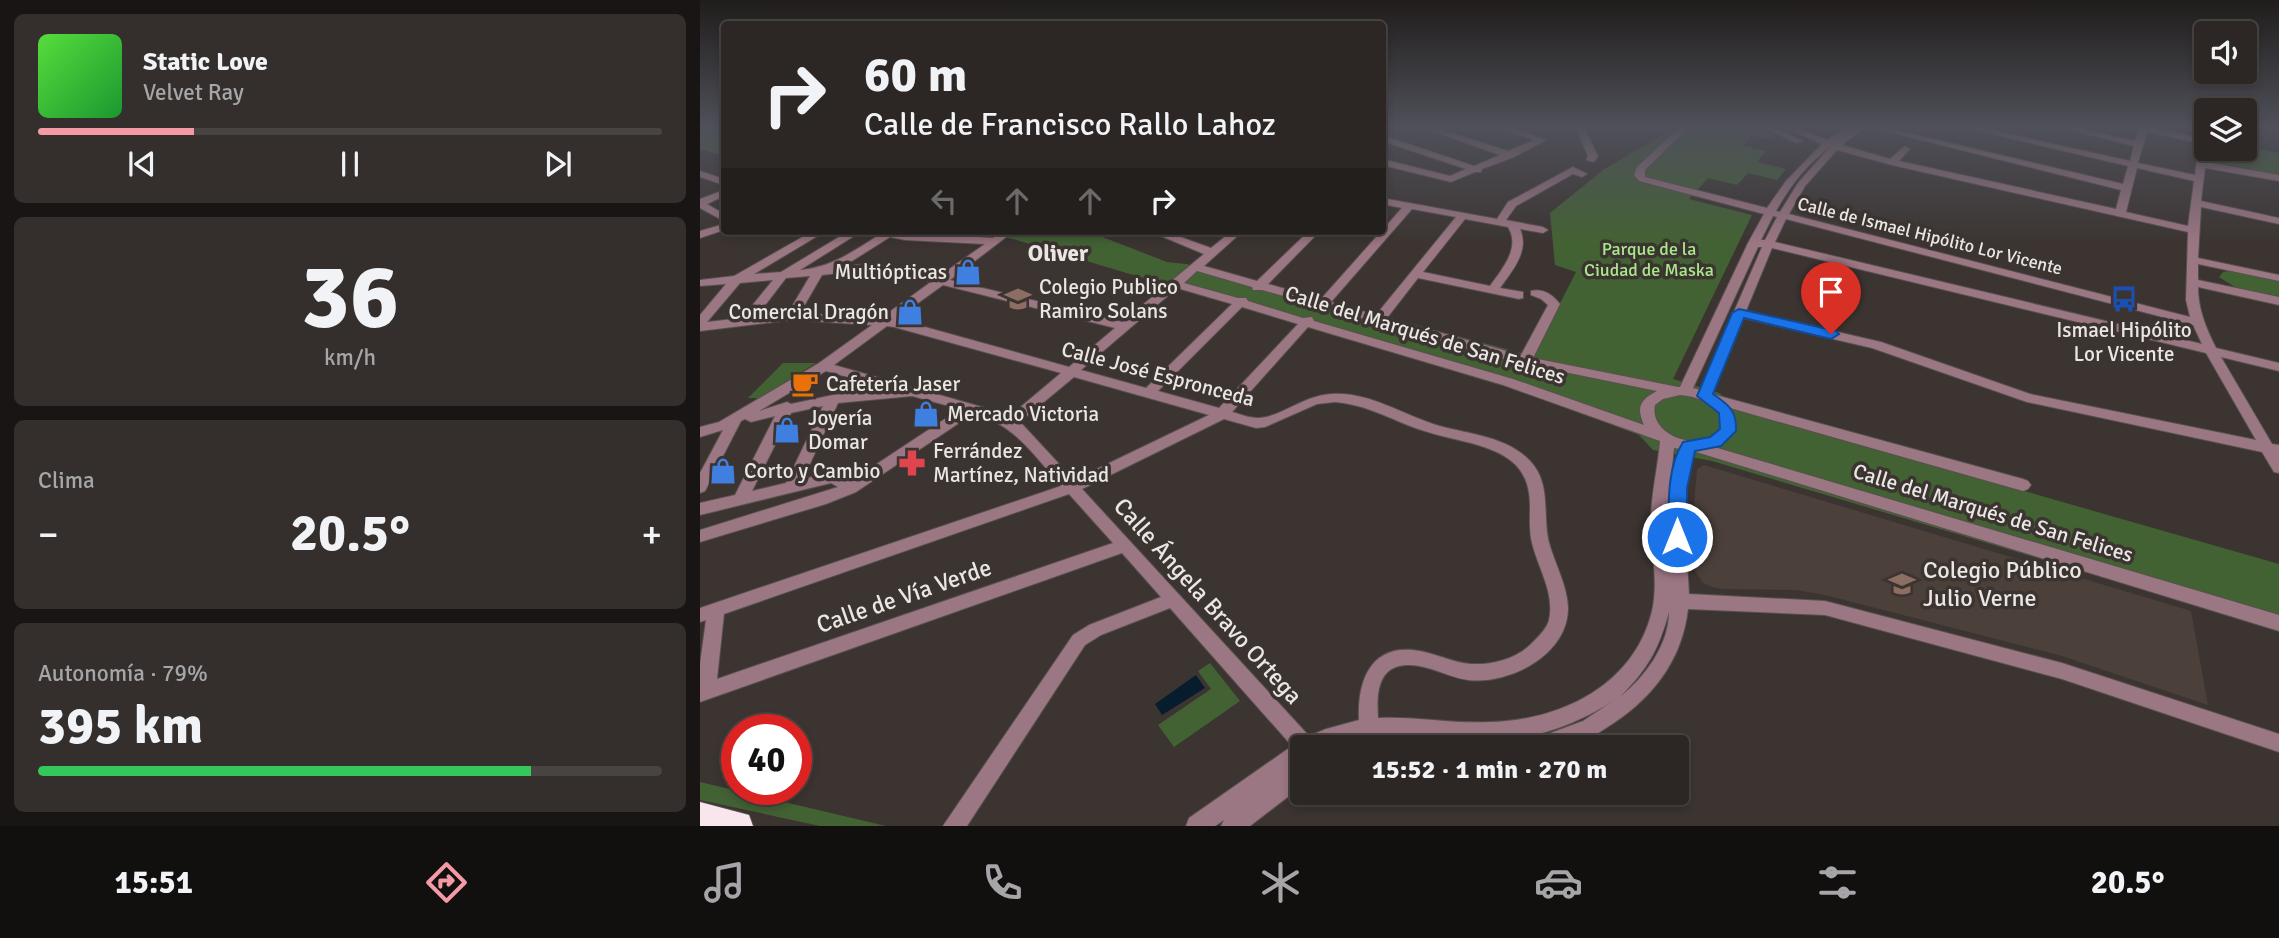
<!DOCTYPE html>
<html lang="es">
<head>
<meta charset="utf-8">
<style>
  :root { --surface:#2c2725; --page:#342f2d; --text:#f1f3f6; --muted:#a6a5a7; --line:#484442; --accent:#f49aa5 }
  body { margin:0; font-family:Signika,sans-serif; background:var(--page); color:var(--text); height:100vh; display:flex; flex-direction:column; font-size:26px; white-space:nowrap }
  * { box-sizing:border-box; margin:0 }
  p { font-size:23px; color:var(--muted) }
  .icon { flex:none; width:38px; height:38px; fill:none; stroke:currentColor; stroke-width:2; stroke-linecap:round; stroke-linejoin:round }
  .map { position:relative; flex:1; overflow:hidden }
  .panel { display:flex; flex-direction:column; gap:14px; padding:14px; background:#181514; width:700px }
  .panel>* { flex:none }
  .hud { position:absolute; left:21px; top:21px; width:665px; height:214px; border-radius:7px; box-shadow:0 4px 10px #0003,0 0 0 2px var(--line); background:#2c2725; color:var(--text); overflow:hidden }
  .tools { position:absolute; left:1494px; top:21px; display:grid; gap:14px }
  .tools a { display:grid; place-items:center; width:63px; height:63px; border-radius:7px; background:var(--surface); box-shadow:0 4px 10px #0003,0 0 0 2px var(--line); font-size:35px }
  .speed { position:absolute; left:21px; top:714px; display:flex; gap:14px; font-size:35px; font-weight:700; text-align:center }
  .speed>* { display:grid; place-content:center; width:91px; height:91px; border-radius:50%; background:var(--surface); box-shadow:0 4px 10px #0003,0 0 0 2px var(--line); line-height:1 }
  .speed .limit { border:10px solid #d22; background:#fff; color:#111 }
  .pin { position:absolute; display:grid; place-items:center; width:60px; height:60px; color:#fff; margin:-72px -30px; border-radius:50% 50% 50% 0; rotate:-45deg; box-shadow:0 0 7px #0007 }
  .pin .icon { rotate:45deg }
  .me { position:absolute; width:77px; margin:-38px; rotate:0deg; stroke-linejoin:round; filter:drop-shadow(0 0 5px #0008) }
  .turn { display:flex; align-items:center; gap:24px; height:147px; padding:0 28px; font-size:32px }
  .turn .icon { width:91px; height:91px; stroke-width:2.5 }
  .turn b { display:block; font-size:49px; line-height:60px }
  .lanes { display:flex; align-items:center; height:66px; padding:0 28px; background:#0003; justify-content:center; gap:35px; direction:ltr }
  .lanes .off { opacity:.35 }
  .big { font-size:52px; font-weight:800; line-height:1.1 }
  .panel .tile { flex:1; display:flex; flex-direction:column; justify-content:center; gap:10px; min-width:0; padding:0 24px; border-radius:10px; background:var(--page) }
  .panel .dial { align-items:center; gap:0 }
  .dial b { font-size:91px; line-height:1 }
  .song { display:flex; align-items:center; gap:21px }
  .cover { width:84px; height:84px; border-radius:10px; background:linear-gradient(135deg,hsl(110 70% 55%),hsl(130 70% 35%)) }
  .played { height:7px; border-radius:4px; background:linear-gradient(90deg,var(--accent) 25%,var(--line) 25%) }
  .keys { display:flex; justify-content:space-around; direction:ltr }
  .heat { display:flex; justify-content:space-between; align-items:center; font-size:38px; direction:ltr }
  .charge { height:10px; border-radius:5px; background:linear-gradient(90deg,#34c759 79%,var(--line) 0) }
  .trip { position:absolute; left:590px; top:735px; width:399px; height:70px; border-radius:7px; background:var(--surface); box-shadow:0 4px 10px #0003,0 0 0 2px var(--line); font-weight:800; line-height:70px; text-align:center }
  .menu { display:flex; height:112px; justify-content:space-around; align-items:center; background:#12100f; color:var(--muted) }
  .menu .icon { width:49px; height:49px }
  .menu .selected { color:var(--accent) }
  .menu b { font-size:32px; color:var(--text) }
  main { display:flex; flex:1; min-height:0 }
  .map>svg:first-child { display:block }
  .built { fill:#4c403a }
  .green { fill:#436234 }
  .water { fill:#071d2e }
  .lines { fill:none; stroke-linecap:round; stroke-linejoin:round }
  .minor-casing { stroke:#57504e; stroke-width:2 }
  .highway-casing { stroke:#57504e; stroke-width:2 }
  .minor { fill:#9b7683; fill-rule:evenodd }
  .highway { fill:#f9e6ec; fill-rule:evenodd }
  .route { fill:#1a73e8; stroke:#114b97; stroke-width:2 }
  .labels { text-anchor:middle; stroke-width:7; stroke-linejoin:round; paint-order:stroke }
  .far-street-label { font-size:18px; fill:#eae6e4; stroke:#3b3431 }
  .far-park-label { font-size:18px; fill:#a9e88a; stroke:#3b3431 }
  .poi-label { font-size:21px; fill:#eae6e4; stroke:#3b3431; text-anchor:start }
  .street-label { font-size:21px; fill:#eae6e4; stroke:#3b3431 }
  .far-district-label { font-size:23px; font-weight:bold; fill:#eae6e4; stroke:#3b3431 }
  .near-poi-label { font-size:24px; fill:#eae6e4; stroke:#3b3431; text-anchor:start }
  .near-street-label { font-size:24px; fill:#eae6e4; stroke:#3b3431 }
</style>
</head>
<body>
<main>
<section class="panel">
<div class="tile">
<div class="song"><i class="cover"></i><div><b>Static Love</b><p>Velvet Ray</p></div></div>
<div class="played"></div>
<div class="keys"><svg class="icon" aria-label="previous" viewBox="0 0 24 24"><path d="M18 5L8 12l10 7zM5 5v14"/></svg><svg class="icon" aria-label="pause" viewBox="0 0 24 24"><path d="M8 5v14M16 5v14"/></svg><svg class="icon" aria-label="next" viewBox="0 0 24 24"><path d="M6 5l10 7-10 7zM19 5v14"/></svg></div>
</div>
<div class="tile dial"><b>36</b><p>km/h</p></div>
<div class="tile"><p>Clima</p>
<div class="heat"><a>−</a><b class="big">20.5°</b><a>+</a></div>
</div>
<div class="tile"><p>Autonomía · 79%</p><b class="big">395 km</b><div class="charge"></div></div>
</section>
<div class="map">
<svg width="1579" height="826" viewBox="0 0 1579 826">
  <rect width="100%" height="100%" fill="#3b3431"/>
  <polygon class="built" points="1004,465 1491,611 1508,705 1362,656 1125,595 1096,590 1021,589 1009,586 1002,582 995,571 992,530 997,469"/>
  <g class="green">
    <polygon points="0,128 24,128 24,156 0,149"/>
    <polygon points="974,128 1058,128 1073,135 1074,139 1051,136 1043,146 1066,151 1057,162 1086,169 1077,180 1048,173 1037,185 1008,178 989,199 1052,215 973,379 1019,393 1041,410 1579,564 1579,630 1012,461 953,450 939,435 817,390 313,239 277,231 387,231 467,262 486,264 833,356 876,272 855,265 850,213 903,170"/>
    <polygon points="1545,147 1579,153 1579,176 1513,164 1515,149"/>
    <polygon points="1533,270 1579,280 1579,298 1538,289 1519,277 1523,272"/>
    <polygon points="83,363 116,363 59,398 48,398"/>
    <polygon points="510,663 540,701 474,747 458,725 511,689 498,671"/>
    <polygon points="0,782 186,826 120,826 0,800"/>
  </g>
  <polygon class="water" points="496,675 505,688 462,715 455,704"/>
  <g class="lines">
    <g class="minor-casing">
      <g id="minor">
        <polygon points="723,128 736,128 808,151 834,140 798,128 811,128 846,140 814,157 782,169 781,172 775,172 751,182 682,165 682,159 750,176 766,169 682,141 682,135 774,166 800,155"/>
        <polygon points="876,128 884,128 898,156 894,162 886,160 888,156"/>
        <path d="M979,128H988L945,170V177L1067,208L1086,181L1122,144L1085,128H1097L1127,140L1144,128H1164L1142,145L1190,159L1205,146L1210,149L1199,161L1416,209L1421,190L1172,128H1187L1423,184L1428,166L1266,128H1282L1430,161L1434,146L1361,128H1377L1435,141L1438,130L1435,128H1452L1499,138L1501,128H1507L1506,162L1579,175V181L1505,168L1501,201L1579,218V224L1501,207L1498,258L1579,275V281L1498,264V280L1579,297V305L1498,287C1498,309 1506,328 1516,348L1579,363V371L1521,357L1572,444L1579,445V473L1574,472L1562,452L1327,402L1172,348L1043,318L1012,394L1323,479L1328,481L1331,485L1328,489L1323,491L1030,408L1037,424C1033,436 1027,443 1014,447L1579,615V631L993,451C977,497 987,546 989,594L1125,601L1362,663L1579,734V752L1362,679L1125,615L988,609C982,662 950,701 906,728C895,735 880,745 867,747C855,749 840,748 829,747L832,740L883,721L916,699C878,724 835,740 788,741C757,741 726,736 695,736L723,737L730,740L733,747H653L656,740L662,738L628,747H602V786L550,826H521L524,820L515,826H486L489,818L592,746L470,608L401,635L385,645L267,826H243L373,635L389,625L461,597L422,553L0,702V664L6,620L0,622V608L361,486C334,455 315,425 274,413L156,492L126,504L0,542V530L138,487L131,483L0,515V503L35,495L75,416L51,422L45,419L41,421L5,491L0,493V473L23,430L0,437V427L19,422L119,363L172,325L92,320L0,331V315L26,284L0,286V280L34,276L113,231H126L54,274L81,272L149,231H162L100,270C132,267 152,252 179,235L175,234L174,231L293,238L302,231H314L250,280L422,322L504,254L449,231H464L511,248L532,231H543L504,266L557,281L609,231H620L568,284L621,299L702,208L682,204V198L797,219L808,202L873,167L887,174L882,177L873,174L816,206L806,220L843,227L848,230L843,233L820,229C830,251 812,271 800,288L823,292V298L819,299L718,278L687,318L821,355L848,305L841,299L831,295V291C843,288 853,295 860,304L833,358L978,387H980L1048,243L1064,214L939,181L934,175L937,167ZM1447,132L1499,143L1495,175L1438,163ZM1130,147L1098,183L1080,212L1076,211C1089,187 1108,163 1130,147ZM1137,150L1192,165L1488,232L1486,300L1490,317L1089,214L1105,186ZM1437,168L1494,181L1488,226L1426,212ZM712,209L756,217L676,315L631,302ZM1073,216L1077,217L1065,240H1061ZM765,219L808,227C821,248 802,269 790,286L723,272ZM1086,219L1493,325L1502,344L1075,242ZM190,237L205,240L285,244L238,277L180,263L144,266ZM1058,247H1062L1000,390L993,388ZM1072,248L1506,353L1556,440L1330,394L1181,342L1046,311ZM180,269L231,282L181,318L100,313L122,275ZM497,271L552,287L553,290H562L616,305L617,309L626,308L672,321L673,325L682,324L815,362L957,391C940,400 936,407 944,425L813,379L614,321L612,317L603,318L548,301L546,298H538L484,283ZM110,276L88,313L56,317L86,278ZM73,280L42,318L7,322L40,283ZM243,285L415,328L369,367L196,319ZM477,288L532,304L446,388L381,370ZM542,307L598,324L519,408L458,391ZM187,326L194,327L361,373L317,410L303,413L134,365ZM608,327L803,385L960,441C958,466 952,490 951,515C950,546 959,580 952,611C934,685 862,720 790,722C752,724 715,716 678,718C677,701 676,674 696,667C720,659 745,677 768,680C810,685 869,654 868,607C867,586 856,566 850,546C841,518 853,485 830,461C806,435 764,434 733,424C700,413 668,392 632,394C604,395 579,418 558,418C549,418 540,414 532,412ZM126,371L192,390L133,395L91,404L87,402L59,411ZM374,377L509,415L374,480L322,424L315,420L326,417ZM980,395C1000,397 1017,403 1023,424C1011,456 948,439 955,405L963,399ZM212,396L260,409L151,481L133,472L103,479L138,403ZM635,402C662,404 685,416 710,426C730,434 751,438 771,443C807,453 830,466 830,506C830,519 829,531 832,543C838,568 855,593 849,620C847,629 837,638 830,645C815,659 792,665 771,664C754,663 737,654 720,651C672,642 657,679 659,720L626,729L609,736L382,489L524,419L556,428L565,427L617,404ZM123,406L86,483L52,491L91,413ZM974,448L980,449C965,486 968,524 970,563L967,515ZM369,494L413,543L17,679L24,614ZM969,612C969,645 945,677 920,697C948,668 958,651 969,612Z"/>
        <polygon points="1064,128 1076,128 1103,141 1096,143"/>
        <polygon points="0,171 24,179 24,185 0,177"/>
        <polygon points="24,190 24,196 7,204 24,214 24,221 0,208 0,199"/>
        <polygon points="24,224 24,230 0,238 0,231"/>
      </g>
    </g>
    <g class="highway-casing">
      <polygon id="highway" points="0,802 49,815 53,826 0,826"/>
    </g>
    <use href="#minor" class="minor"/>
    <use href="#highway" class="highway"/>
  </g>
  <linearGradient id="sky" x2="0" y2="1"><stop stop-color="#201d1b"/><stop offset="0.52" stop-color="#4f505a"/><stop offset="1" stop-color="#4f505a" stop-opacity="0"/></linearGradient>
  <rect width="1579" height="244" fill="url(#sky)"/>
  <path class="route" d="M1039,309L1136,331L1139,334L1131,339L1044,318L1013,394C1029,405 1037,411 1036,431L1021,446L995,451L987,488V537L984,542H971L968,537C969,507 966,469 983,442L1010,437L1020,429L1019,413L997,396L1032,313Z"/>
  <defs>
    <g id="shop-bare" transform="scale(2.1)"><path d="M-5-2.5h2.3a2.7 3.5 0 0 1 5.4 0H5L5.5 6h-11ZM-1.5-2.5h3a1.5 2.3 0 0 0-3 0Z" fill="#3f7fe0" stroke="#3b3431" stroke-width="2.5" paint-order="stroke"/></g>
    <g id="school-bare" transform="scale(2.1)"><path d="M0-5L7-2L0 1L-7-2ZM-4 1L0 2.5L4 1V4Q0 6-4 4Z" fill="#8d6e63" stroke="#3b3431" stroke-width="2.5" paint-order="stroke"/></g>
    <g id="bus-bare" transform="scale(2.1)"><path d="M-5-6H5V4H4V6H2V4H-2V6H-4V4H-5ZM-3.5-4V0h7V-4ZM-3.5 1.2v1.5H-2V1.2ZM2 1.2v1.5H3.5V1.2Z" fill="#1a4fb4" stroke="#3b3431" stroke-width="2.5" paint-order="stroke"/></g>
    <g id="cafe-bare" transform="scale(2.1)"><path d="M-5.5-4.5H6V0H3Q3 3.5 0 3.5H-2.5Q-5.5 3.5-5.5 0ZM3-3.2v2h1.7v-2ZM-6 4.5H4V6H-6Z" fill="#e8710a" stroke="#3b3431" stroke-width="2.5" paint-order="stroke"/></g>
    <g id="pharmacy-bare" transform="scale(2.1)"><path d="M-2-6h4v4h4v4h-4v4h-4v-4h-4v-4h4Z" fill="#e0444e" stroke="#3b3431" stroke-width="2.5" paint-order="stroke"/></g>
  </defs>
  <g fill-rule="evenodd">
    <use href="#shop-bare" x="268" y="272"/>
    <use href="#school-bare" x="318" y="299"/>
    <use href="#bus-bare" x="1424" y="299"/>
    <use href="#shop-bare" x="210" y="312"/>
    <use href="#cafe-bare" x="105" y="384"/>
    <use href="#shop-bare" x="226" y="414"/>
    <use href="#shop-bare" x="87" y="430"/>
    <use href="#pharmacy-bare" x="212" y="463"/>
    <use href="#shop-bare" x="23" y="471"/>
    <use href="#school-bare" x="1202" y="584"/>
  </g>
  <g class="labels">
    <g class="far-street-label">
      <text transform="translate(1230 236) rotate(14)" y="6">Calle de Ismael Hipólito Lor Vicente</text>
    </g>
    <g class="far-park-label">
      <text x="949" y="255">Parque de la<tspan x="949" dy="21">Ciudad de Maska</tspan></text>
    </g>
    <g class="poi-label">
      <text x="247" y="279" text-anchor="end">Multiópticas</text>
      <text x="339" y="294">Colegio Publico<tspan x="339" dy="24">Ramiro Solans</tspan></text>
      <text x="189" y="319" text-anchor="end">Comercial Dragón</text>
      <text x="1424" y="337" text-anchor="middle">Ismael Hipólito<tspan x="1424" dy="24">Lor Vicente</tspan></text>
      <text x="126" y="391">Cafetería Jaser</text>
      <text x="247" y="421">Mercado Victoria</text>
      <text x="108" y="425">Joyería<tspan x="108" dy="24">Domar</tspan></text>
      <text x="233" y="458">Ferrández<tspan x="233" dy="24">Martínez, Natividad</tspan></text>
      <text x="44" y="478">Corto y Cambio</text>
    </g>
    <g class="street-label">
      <text transform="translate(725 335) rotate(17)" y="7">Calle del Marqués de San Felices</text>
      <text transform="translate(458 374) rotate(15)" y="7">Calle José Espronceda</text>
      <text transform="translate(1293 513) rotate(17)" y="7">Calle del Marqués de San Felices</text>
    </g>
    <g class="far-district-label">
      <text x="358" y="261">Oliver</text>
    </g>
    <g class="near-poi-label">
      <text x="1223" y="578">Colegio Público<tspan x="1223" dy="28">Julio Verne</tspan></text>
    </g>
    <g class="near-street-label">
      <text transform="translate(204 596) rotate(-19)" y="8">Calle de Vía Verde</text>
      <text transform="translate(508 601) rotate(48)" y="8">Calle Ángela Bravo Ortega</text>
    </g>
  </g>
</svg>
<div class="tools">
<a><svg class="icon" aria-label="sound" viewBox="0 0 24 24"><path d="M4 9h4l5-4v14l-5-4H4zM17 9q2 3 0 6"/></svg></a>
<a><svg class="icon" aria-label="layers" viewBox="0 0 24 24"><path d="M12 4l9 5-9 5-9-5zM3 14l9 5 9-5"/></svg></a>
</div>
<div class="speed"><div class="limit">40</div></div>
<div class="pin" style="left:1131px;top:334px;background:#d93025"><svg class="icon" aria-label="arrive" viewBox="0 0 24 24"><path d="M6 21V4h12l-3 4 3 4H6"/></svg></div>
<svg class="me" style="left:977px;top:537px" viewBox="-20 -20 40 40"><circle r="17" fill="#1a73e8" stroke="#fff" stroke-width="3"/><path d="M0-11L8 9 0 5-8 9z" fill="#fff"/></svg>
<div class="trip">15:52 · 1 min · 270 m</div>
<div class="hud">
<div class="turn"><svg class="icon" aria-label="right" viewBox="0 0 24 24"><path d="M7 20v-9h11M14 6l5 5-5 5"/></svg><div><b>60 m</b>Calle de Francisco Rallo Lahoz</div></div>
<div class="lanes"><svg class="icon off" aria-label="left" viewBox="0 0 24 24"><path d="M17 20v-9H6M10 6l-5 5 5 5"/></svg><svg class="icon off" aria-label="ahead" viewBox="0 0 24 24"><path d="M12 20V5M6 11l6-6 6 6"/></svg><svg class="icon off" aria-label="ahead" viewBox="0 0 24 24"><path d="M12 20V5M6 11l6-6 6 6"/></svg><svg class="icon" aria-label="right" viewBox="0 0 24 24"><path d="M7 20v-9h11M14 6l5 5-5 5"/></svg></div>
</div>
</div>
</main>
<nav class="menu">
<b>15:51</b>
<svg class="icon selected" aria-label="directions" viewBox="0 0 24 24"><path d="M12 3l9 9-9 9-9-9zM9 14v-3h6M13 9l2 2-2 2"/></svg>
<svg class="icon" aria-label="music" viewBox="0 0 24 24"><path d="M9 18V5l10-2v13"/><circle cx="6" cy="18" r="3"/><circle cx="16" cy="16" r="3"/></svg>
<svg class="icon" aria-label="phone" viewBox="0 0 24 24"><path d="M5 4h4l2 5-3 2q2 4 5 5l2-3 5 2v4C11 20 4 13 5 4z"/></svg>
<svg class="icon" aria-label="climate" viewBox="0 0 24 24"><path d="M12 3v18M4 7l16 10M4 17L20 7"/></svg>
<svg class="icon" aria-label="car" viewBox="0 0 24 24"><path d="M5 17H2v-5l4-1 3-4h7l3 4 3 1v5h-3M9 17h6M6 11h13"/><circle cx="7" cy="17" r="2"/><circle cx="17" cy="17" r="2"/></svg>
<svg class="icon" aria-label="filters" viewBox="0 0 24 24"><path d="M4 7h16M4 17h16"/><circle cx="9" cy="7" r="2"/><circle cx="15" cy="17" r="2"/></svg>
<b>20.5°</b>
</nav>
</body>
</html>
